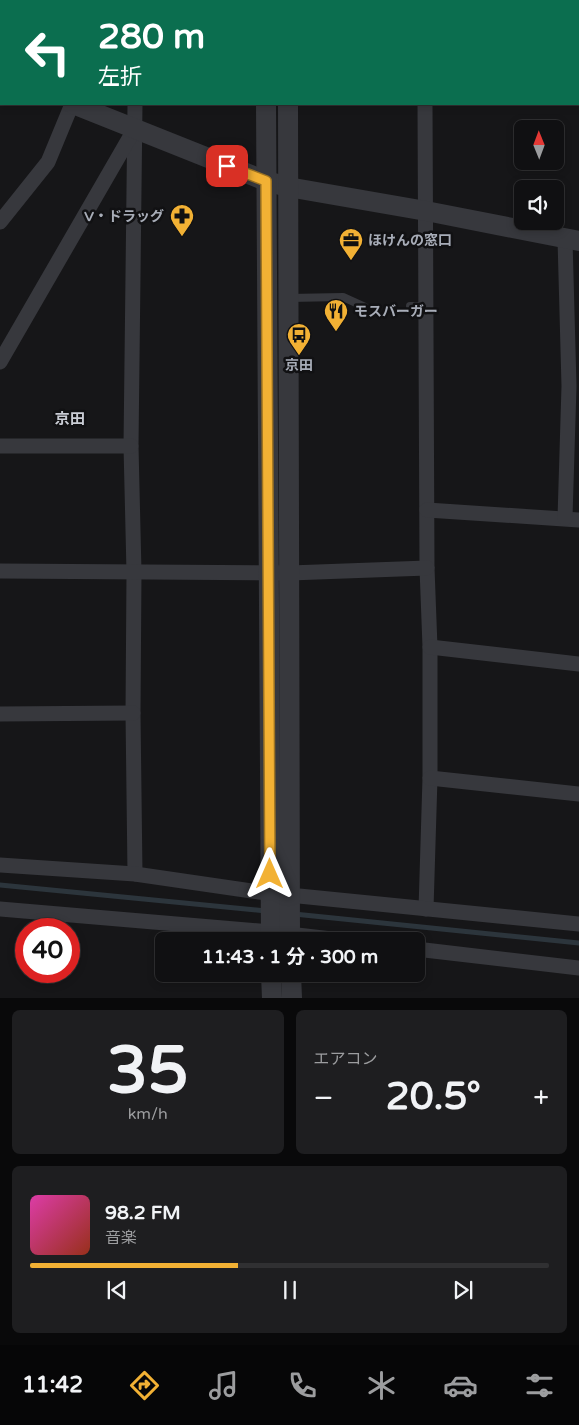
<!DOCTYPE html>
<html lang="ja">
<head>
<meta charset="utf-8">
<style>
  :root { --surface:#101012; --page:#1e1e20; --text:#f1f3f6; --muted:#9c9d9f; --line:#303032; --accent:#f2b134 }
  body { margin:0; font-family:"Varela Round","Noto Sans JP",sans-serif; background:var(--page); color:var(--text); height:100vh; display:flex; flex-direction:column; font-size:19px; white-space:nowrap }
  * { box-sizing:border-box; margin:0 }
  p { font-size:16px; color:var(--muted) }
  .icon { flex:none; width:28px; height:28px; fill:none; stroke:currentColor; stroke-width:2; stroke-linecap:round; stroke-linejoin:round }
  .map { position:relative; height:998px; overflow:hidden }
  .drawer { display:flex; flex-direction:column; gap:12px; padding:12px; background:#09090a; flex:1 }
  .drawer>* { flex:none }
  .hud { position:absolute; left:0px; top:0px; width:580px; height:105px; box-shadow:0 2px 8px #0003,0 0 0 1px var(--line); background:#0b6e4f; color:#fff; overflow:hidden }
  .needle { width:32px; rotate:359deg }
  .buttons { position:absolute; left:514px; top:120px; display:grid; gap:10px }
  .buttons a { display:grid; place-items:center; width:50px; height:50px; border-radius:8px; background:var(--surface); box-shadow:0 2px 8px #0003,0 0 0 1px var(--line); font-size:25px }
  .speed { position:absolute; left:15px; top:918px; display:flex; gap:10px; font-size:25px; font-weight:700; text-align:center }
  .speed>* { display:grid; place-content:center; width:65px; height:65px; border-radius:50%; background:var(--surface); box-shadow:0 2px 8px #0003,0 0 0 1px var(--line); line-height:1 }
  .speed .limit { border:8px solid #d22; background:#fff; color:#111 }
  .pin { position:absolute; display:grid; place-items:center; width:42px; height:42px; color:#fff; margin:-21px; border-radius:10px; box-shadow:0 2px 8px #0006 }
  .me { position:absolute; width:55px; margin:-28px; rotate:0deg; stroke-linejoin:round; filter:drop-shadow(0 0 4px #0008) }
  .turn { display:flex; align-items:center; gap:18px; height:105px; padding:0 15px; font-size:22px }
  .turn .icon { width:65px; height:65px; stroke-width:2.5 }
  .turn b { display:block; font-size:35px; line-height:42px }
  .big { font-size:38px; font-weight:700; line-height:1.1 }
  .drawer .widget { flex:1; display:flex; flex-direction:column; justify-content:center; gap:8px; min-width:0; padding:0 18px; border-radius:8px; background:var(--page) }
  .drawer .dial { align-items:center; gap:0 }
  .dial b { font-size:65px; line-height:1 }
  .song { display:flex; align-items:center; gap:15px }
  .cover { width:60px; height:60px; border-radius:8px; background:linear-gradient(135deg,hsl(320 70% 55%),hsl(10 70% 35%)) }
  .played { height:5px; border-radius:2px; background:linear-gradient(90deg,var(--accent) 40%,var(--line) 40%) }
  .keys { display:flex; justify-content:space-around; direction:ltr }
  .heat { display:flex; justify-content:space-between; align-items:center; font-size:28px; direction:ltr }
  .drawer .tiles { flex:1; display:grid; gap:12px; grid-template-columns:1fr 1fr }
  .widget:last-child { grid-column:span 2 }
  .trip { position:absolute; left:155px; top:932px; width:270px; height:50px; border-radius:8px; background:var(--surface); box-shadow:0 2px 8px #0003,0 0 0 1px var(--line); font-weight:700; line-height:50px; text-align:center }
  .tabs { display:flex; height:80px; justify-content:space-around; align-items:center; background:#060607; color:var(--muted) }
  .tabs .icon { width:35px; height:35px }
  .tabs .active { color:var(--accent) }
  .tabs b { font-size:22px; color:var(--text) }
  .map>svg:first-child { display:block }
  .lines { fill:none; stroke-linecap:round; stroke-linejoin:round }
  .stream { stroke:#2c353c; stroke-width:5 }
  .service { stroke:#37383d; stroke-width:8 }
  .minor { stroke:#37383d; stroke-width:15 }
  .tertiary { stroke:#37383d; stroke-width:20 }
  .route-casing { stroke:#9d7322; stroke-width:12 }
  .route { stroke:#f2b134; stroke-width:9 }
  .labels { text-anchor:middle; stroke-width:5; stroke-linejoin:round; paint-order:stroke }
  .poi-label { font-size:14px; font-weight:bold; fill:#a8adb8; stroke:#111113; text-anchor:start }
  .neighbourhood-label { font-size:15px; font-weight:bold; fill:#c9ccd4; stroke:#111113 }
</style>
</head>
<body>
<div class="map">
<svg width="579" height="998" viewBox="0 0 579 998">
  <rect width="100%" height="100%" fill="#161618"/>
  <g class="lines">
    <g class="stream">
      <polyline points="0,885 266,911"/>
      <polyline points="294,914 579,943"/>
    </g>
    <g class="service">
      <polyline points="289,298 343,297 365,307"/>
      <polyline points="410,306 426,306"/>
    </g>
    <g class="minor">
      <polyline points="20,0 23,1"/>
      <polyline points="133,0 133,1"/>
      <polyline points="424,0 424,1"/>
      <polyline points="548,0 562,1"/>
      <polyline points="135,104 131,446 134,572 133,713 135,874"/>
      <polyline points="425,104 427,568 430,647 430,778 426,909"/>
      <polyline points="0,222 48,162 72,104"/>
      <polyline points="0,362 134,130"/>
      <polyline points="0,446 131,446"/>
      <polyline points="427,510 579,520"/>
      <polyline points="565,518 569,386 565,239"/>
      <polyline points="0,571 290,573 427,568"/>
      <polyline points="430,647 579,664"/>
      <polyline points="0,714 133,713"/>
      <polyline points="430,778 579,794"/>
      <polyline points="0,865 135,874 259,892 579,924"/>
      <polyline points="0,909 271,932 349,941"/>
      <polyline points="416,949 579,968"/>
    </g>
    <g class="tertiary">
      <polyline points="287,0 287,1"/>
      <polyline points="266,1 266,0"/>
      <polyline points="0,72 1,73"/>
      <polyline points="73,104 266,181 288,187 426,211 579,241"/>
      <polyline points="266,104 271,941"/>
      <polyline points="288,104 290,941"/>
      <polyline points="271,974 272,998"/>
      <polyline points="291,974 292,998"/>
    </g>
  </g>
  <g class="lines">
    <g class="route-casing">
      <polyline id="route" points="227,166 266,181 270,874"/>
    </g>
    <use href="#route" class="route"/>
  </g>
  <defs>
    <g id="pharmacy-pin" transform="scale(1.25)"><path d="M0 17L-7.5 6A9.5 9.5 0 1 1 7.5 6Z" fill="#f2b134" stroke="#111113"/><path d="M-2-6h4v4h4v4h-4v4h-4v-4h-4v-4h4Z" fill="#111"/></g>
    <g id="office-pin" transform="scale(1.25)"><path d="M0 17L-7.5 6A9.5 9.5 0 1 1 7.5 6Z" fill="#f2b134" stroke="#111113"/><path d="M-6-3h4V-5.5h4V-3h4V5H-6ZM-1-4.5V-3h2v-1.5ZM-6 0V1H6V0Z" fill="#111"/></g>
    <g id="restaurant-pin" transform="scale(1.25)"><path d="M0 17L-7.5 6A9.5 9.5 0 1 1 7.5 6Z" fill="#f2b134" stroke="#111113"/><path d="M-5-6h1v4h1v-4h1v4h1v-4h1v5L-1.5 .5V6h-2V.5L-5-1ZM5-6V6H3V1.5H1.5Q1.5-4 5-6Z" fill="#111"/></g>
    <g id="bus-pin" transform="scale(1.25)"><path d="M0 17L-7.5 6A9.5 9.5 0 1 1 7.5 6Z" fill="#f2b134" stroke="#111113"/><path d="M-5-6H5V4H4V6H2V4H-2V6H-4V4H-5ZM-3.5-4V0h7V-4ZM-3.5 1.2v1.5H-2V1.2ZM2 1.2v1.5H3.5V1.2Z" fill="#111"/></g>
  </defs>
  <g fill-rule="evenodd">
    <use href="#pharmacy-pin" x="182" y="216"/>
    <use href="#office-pin" x="351" y="240"/>
    <use href="#restaurant-pin" x="336" y="311"/>
    <use href="#bus-pin" x="299" y="335"/>
  </g>
  <g class="labels">
    <g class="poi-label">
      <text x="164" y="221" text-anchor="end">V・ドラッグ</text>
      <text x="368" y="245">ほけんの窓口</text>
      <text x="354" y="316">モスバーガー</text>
      <text x="299" y="370" text-anchor="middle">京田</text>
    </g>
    <g class="neighbourhood-label">
      <text x="70" y="424">京田</text>
    </g>
  </g>
</svg>
<div class="buttons">
<a><svg class="needle" viewBox="-14 -14 28 28"><path d="M0-13l5 13h-10z" fill="#e53935"/><path d="M0 13l5-13h-10z" fill="#9c9d9f"/></svg></a>
<a><svg class="icon" aria-label="sound" viewBox="0 0 24 24"><path d="M4 9h4l5-4v14l-5-4H4zM17 9q2 3 0 6"/></svg></a>
</div>
<div class="speed"><div class="limit">40</div></div>
<div class="pin" style="left:227px;top:166px;background:#d93025"><svg class="icon" aria-label="arrive" viewBox="0 0 24 24"><path d="M6 21V4h12l-3 4 3 4H6"/></svg></div>
<svg class="me" style="left:270px;top:874px" viewBox="-20 -20 40 40"><path d="M0-17L14 15 0 8-14 15z" fill="#f2b134" stroke="#fff" stroke-width="4"/></svg>
<div class="trip">11:43 · 1 分 · 300 m</div>
<div class="hud">
<div class="turn"><svg class="icon" aria-label="left" viewBox="0 0 24 24"><path d="M17 20v-9H6M10 6l-5 5 5 5"/></svg><div><b>280 m</b>左折</div></div>
</div>
</div>
<section class="drawer">
<div class="tiles">
<div class="widget dial"><b>35</b><p>km/h</p></div>
<div class="widget"><p>エアコン</p>
<div class="heat"><a>−</a><b class="big">20.5°</b><a>+</a></div>
</div>
<div class="widget">
<div class="song"><i class="cover"></i><div><b>98.2 FM</b><p>音楽</p></div></div>
<div class="played"></div>
<div class="keys"><svg class="icon" aria-label="previous" viewBox="0 0 24 24"><path d="M18 5L8 12l10 7zM5 5v14"/></svg><svg class="icon" aria-label="pause" viewBox="0 0 24 24"><path d="M8 5v14M16 5v14"/></svg><svg class="icon" aria-label="next" viewBox="0 0 24 24"><path d="M6 5l10 7-10 7zM19 5v14"/></svg></div>
</div>
</div>
</section>
<nav class="tabs">
<b>11:42</b>
<svg class="icon active" aria-label="directions" viewBox="0 0 24 24"><path d="M12 3l9 9-9 9-9-9zM9 14v-3h6M13 9l2 2-2 2"/></svg>
<svg class="icon" aria-label="music" viewBox="0 0 24 24"><path d="M9 18V5l10-2v13"/><circle cx="6" cy="18" r="3"/><circle cx="16" cy="16" r="3"/></svg>
<svg class="icon" aria-label="phone" viewBox="0 0 24 24"><path d="M5 4h4l2 5-3 2q2 4 5 5l2-3 5 2v4C11 20 4 13 5 4z"/></svg>
<svg class="icon" aria-label="climate" viewBox="0 0 24 24"><path d="M12 3v18M4 7l16 10M4 17L20 7"/></svg>
<svg class="icon" aria-label="car" viewBox="0 0 24 24"><path d="M5 17H2v-5l4-1 3-4h7l3 4 3 1v5h-3M9 17h6M6 11h13"/><circle cx="7" cy="17" r="2"/><circle cx="17" cy="17" r="2"/></svg>
<svg class="icon" aria-label="filters" viewBox="0 0 24 24"><path d="M4 7h16M4 17h16"/><circle cx="9" cy="7" r="2"/><circle cx="15" cy="17" r="2"/></svg>
</nav>
</body>
</html>
